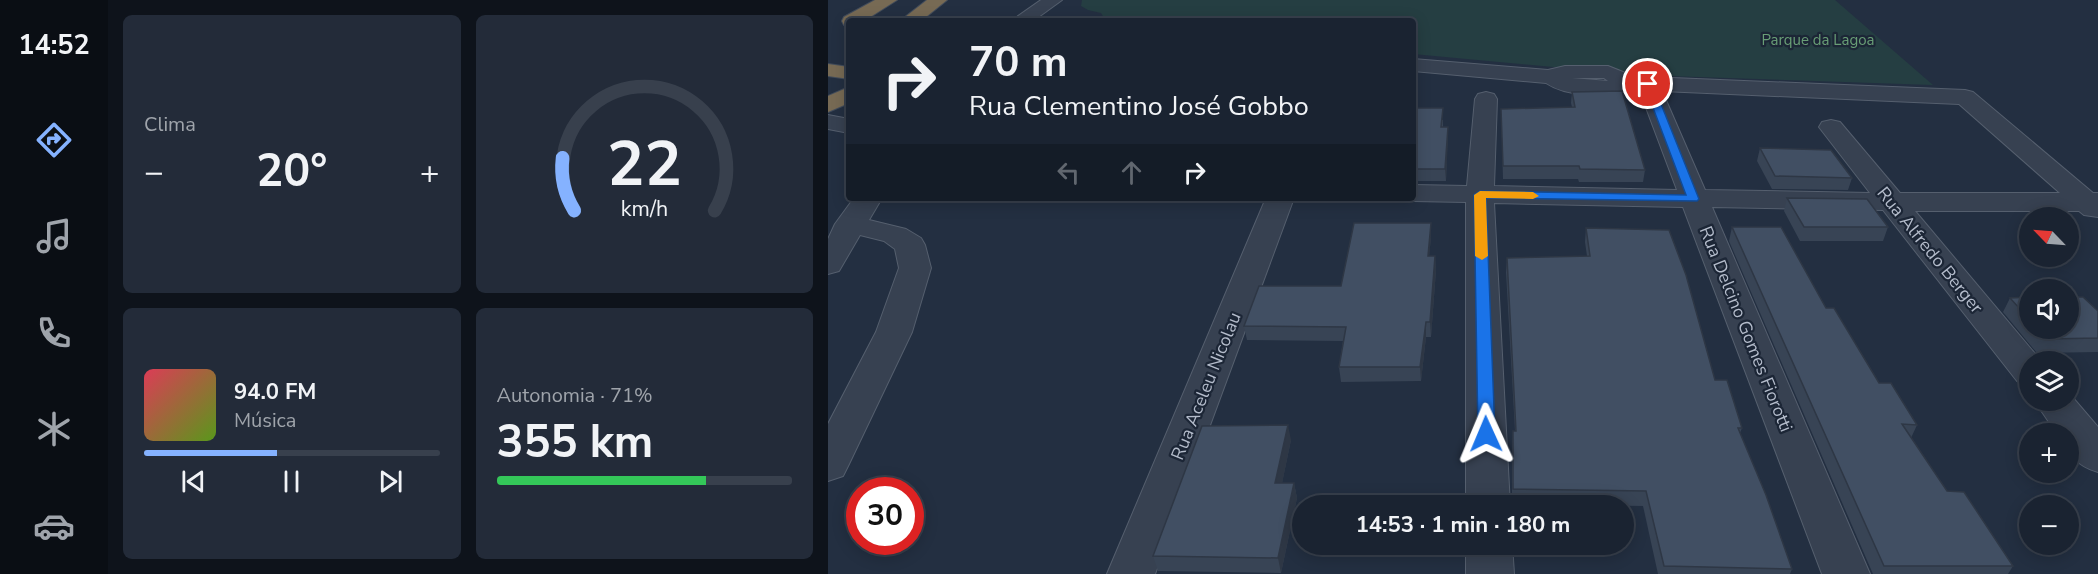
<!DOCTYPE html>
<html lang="pt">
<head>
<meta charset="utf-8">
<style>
  :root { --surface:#1a2331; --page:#232b39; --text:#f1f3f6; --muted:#9fa4ab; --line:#38404d; --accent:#85b2ff }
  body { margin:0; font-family:"Nunito Sans",sans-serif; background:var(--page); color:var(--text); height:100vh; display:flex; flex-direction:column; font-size:22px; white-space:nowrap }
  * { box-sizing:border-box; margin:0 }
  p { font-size:20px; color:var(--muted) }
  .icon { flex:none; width:33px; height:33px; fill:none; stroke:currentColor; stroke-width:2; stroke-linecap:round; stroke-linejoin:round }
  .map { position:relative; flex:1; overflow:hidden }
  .details { display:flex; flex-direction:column; gap:15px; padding:15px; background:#0e131b; width:720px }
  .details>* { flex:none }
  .top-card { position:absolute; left:18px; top:18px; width:570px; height:183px; border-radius:6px; box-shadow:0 3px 15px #0003,0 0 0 2px var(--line); background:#1a2331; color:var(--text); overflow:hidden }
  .needle { width:39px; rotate:295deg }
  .controls { position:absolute; left:1191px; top:207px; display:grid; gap:12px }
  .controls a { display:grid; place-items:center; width:60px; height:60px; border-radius:50%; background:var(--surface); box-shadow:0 3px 15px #0003,0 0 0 2px var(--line); font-size:30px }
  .speed { position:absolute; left:18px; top:477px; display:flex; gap:12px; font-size:30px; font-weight:700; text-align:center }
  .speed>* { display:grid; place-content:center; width:78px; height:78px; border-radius:50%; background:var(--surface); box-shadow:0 3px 15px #0003,0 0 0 2px var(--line); line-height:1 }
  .speed .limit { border:9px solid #d22; background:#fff; color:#111 }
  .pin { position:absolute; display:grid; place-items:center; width:51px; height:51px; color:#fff; margin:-26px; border:3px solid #fff; border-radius:50%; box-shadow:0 2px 6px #0007 }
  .me { position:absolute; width:66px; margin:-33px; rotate:359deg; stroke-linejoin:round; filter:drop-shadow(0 0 4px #0008) }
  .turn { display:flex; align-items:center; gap:21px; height:126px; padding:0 24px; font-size:27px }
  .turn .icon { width:78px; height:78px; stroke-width:2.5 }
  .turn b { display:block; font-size:42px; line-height:51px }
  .lanes { display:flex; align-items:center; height:57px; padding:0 24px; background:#0003; justify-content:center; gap:30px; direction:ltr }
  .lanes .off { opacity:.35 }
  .big { font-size:45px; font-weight:700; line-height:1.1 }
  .details .widget { flex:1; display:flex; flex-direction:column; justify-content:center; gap:9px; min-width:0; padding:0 21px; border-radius:9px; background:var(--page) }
  .details .dial { align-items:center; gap:0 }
  .dial svg { height:156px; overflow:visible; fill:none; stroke:var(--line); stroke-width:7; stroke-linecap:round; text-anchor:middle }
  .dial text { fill:var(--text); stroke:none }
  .song { display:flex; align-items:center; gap:18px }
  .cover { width:72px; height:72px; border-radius:9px; background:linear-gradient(135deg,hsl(350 70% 55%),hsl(90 70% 35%)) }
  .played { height:6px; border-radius:3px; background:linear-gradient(90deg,var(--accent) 45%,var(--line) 45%) }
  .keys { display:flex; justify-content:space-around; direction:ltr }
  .heat { display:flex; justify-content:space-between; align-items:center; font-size:33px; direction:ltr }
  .charge { height:9px; border-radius:4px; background:linear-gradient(90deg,#34c759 71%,var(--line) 0) }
  .details .tiles { flex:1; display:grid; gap:15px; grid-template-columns:repeat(2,1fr) }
  .trip { position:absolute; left:464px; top:495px; width:342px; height:60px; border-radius:30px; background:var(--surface); box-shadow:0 3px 15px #0003,0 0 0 2px var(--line); font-weight:700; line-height:60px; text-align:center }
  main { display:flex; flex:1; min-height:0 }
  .tab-bar { display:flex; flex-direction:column; width:108px; justify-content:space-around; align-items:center; background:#0a0e14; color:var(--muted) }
  .tab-bar .icon { width:42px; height:42px }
  .tab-bar .on { color:var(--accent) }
  .tab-bar b { font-size:27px; color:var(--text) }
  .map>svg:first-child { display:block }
  .green { fill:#253e42 }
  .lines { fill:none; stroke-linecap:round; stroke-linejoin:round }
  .street-casing { stroke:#555f6e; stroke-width:2 }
  .highway-casing { stroke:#424c5b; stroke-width:2 }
  .street { fill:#374151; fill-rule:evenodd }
  .highway { fill:#776a54; fill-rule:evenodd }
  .wall { fill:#384455 }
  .shaded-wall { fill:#2e3745 }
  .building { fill:#414f63; stroke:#2e3745; stroke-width:1.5 }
  .route { fill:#1a73e8; stroke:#114b97; stroke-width:1.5 }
  .slow { fill:#f59e0b }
  .labels { text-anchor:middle; stroke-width:4.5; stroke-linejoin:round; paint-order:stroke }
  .far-park-label { font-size:15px; fill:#699e76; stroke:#1c2636 }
  .street-label { font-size:18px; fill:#b4bccb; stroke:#1c2636 }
</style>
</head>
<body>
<main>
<nav class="tab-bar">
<b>14:52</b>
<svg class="icon on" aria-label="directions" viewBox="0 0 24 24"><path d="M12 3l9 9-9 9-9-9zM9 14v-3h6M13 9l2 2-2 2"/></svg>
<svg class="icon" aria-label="music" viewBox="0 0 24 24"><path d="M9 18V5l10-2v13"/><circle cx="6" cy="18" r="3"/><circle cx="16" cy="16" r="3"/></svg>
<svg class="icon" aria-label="phone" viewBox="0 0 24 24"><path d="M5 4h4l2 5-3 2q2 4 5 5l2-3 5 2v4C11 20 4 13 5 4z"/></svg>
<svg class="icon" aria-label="climate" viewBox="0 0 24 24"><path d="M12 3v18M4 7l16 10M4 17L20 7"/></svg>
<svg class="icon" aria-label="car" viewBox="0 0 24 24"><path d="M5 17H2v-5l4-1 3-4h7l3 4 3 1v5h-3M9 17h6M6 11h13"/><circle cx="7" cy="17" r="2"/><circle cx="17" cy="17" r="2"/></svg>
</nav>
<section class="details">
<div class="tiles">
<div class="widget"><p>Clima</p>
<div class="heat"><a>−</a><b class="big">20°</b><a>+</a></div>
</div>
<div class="widget dial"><svg viewBox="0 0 100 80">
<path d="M14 69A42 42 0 1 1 86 69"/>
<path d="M14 69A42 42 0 0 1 8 42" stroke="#85b2ff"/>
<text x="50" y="56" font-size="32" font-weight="700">22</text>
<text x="50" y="72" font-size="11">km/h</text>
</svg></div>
<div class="widget">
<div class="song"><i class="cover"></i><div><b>94.0 FM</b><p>Música</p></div></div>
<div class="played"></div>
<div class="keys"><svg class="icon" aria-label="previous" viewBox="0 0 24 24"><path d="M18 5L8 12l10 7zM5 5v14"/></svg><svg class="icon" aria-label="pause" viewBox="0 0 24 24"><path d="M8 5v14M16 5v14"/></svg><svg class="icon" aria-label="next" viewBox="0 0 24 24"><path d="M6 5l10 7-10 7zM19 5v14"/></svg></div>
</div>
<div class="widget"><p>Autonomia · 71%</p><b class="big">355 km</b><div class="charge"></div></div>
</div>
</section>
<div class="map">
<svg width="1270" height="574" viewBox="0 0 1270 574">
  <rect width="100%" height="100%" fill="#232f41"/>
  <polygon class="green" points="254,0 1007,0 1105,85 810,75 776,67 736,68 585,54 585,21 278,21 273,13 260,10 253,6"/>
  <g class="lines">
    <g class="street-casing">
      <g id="street">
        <polygon points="213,0 234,0 205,21 183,21"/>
        <path d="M585,59L720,70L737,66H780L800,74L820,77L1137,90L1145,92L1265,193H1270V217L1256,215L1251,211H1087L1214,362H1202V385L1189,381L1055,210L884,207L1042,574H994L855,207L666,203L682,506H638V202L585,201L574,198H585V185L639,186L647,99L650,94L658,92L666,94L669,99L666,186L849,190L811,89L801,88L799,91C774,97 739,97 718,83L585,71ZM744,78H776L780,81ZM834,91L1131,104L1232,193H1072L1012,122L1003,120L994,122L991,127L1042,193L877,190Z"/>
        <polygon points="0,115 21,119 21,133 0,129"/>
        <polygon points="26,198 54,198 41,220 78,229 93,238 97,245 103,268 84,332 21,464 15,476 0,481 0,424 48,332 71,268 67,249 56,241 32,235 11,271 0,274 0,239 7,224"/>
        <polygon points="438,198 466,198 327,574 279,574"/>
        <path d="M1240,392L1270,427V472C1249,466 1240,455 1240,434H1229L1206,400H1240Z"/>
        <polygon points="638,544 684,544 686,574 638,574"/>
      </g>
    </g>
    <g class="highway-casing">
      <g id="highway">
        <polygon points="47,0 69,0 36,21 21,21 21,26 16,25 14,21 16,17"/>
        <polygon points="99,0 119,0 93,21 72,21"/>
        <polygon points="0,64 21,67 21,79 0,76"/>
        <polygon points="21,87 21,103 0,112 0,96"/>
      </g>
    </g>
    <use href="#street" class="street"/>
    <use href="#highway" class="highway"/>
  </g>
  <g class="wall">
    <polygon points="744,92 817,170 815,182 751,182 750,179 675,179 673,109 744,107 743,103"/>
    <polygon points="585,108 615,120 615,127 620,127 618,181 585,181"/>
    <polygon points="932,148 1024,178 1020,190 944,189 929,161"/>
    <polygon points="959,198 1060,227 1055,241 972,241 956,211"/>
    <polygon points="904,227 998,308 1051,383 1089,425 1083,438 1119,491 1185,566 1180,574 1045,574 901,241"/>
    <polygon points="758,228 887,380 914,428 912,433 964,569 962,574 830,574 815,506 684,504 684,446 685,431 687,431 678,272 679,258 759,256 757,242"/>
    <polygon points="603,237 601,256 607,256 608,270 603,337 598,337 593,381 513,382 511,367 515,341 419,340 416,326 513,286"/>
    <polygon points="1202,297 1202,328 1240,328 1270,311 1270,352 1209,353 1175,312 1182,298"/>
    <polygon points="463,440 454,483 466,483 469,498 453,573 330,571 325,556"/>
  </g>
  <g class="shaded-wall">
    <polygon points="620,127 620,139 618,181 617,169"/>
    <polygon points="603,223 603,237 600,270 600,256"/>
    <polygon points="607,256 608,270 603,337 602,322"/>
    <polygon points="598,322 598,337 593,381 592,367"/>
    <polygon points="460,425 463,440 451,498 447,483"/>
    <polygon points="466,483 469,498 453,573 450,558"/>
  </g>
  <g class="building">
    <polygon points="794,91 817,170 752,169 751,166 675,166 673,109 747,107 744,92"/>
    <polygon points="585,108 615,108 613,127 620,127 617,169 585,169"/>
    <polygon points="932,148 1003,150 1024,178 947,176"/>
    <polygon points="959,198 1039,199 1060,227 976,227"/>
    <polygon points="526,223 603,223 600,256 607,256 602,322 598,322 592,367 511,367 518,327 416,326 431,286 513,286"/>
    <polygon points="904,227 953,227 998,308 1006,308 1051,383 1063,383 1089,425 1074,424 1119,491 1136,492 1185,566 1056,566"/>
    <polygon points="758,228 841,230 858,275 887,380 899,380 914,428 910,428 938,495 964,569 836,566 818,491 685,489 685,431 688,431 679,258 762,256"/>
    <polygon points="1202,297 1202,320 1182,298"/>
    <polygon points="1240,297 1255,297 1270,311 1270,338 1218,339 1209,328 1240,328"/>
    <polygon points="460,425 447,483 466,483 450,558 325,556 374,426"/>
  </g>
  <polygon class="route" points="820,81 825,84 871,199 869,201 658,198 667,434 664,438 658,440 652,438 650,434 646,195 652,191 858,195 816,84"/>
  <polygon class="slow" points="652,191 705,192 711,196 705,199 658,198 660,256 654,260 647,256 646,195"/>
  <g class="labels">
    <g class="far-park-label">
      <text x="990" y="45">Parque da Lagoa</text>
    </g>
    <g class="street-label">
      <text transform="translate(1102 250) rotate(51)" y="6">Rua Alfredo Berger</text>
      <text transform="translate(918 329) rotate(68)" y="6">Rua Delcino Gomes Fiorotti</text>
      <text transform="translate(378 386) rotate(-68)" y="6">Rua Aceleu Nicolau</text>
    </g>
  </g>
</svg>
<div class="controls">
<a><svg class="needle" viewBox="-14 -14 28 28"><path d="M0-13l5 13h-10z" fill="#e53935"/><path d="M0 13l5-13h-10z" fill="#9fa4ab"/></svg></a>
<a><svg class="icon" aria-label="sound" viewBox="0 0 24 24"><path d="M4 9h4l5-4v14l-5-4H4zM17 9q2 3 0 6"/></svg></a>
<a><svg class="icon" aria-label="layers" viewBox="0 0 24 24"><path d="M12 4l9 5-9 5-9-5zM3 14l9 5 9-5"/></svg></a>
<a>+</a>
<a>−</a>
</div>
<div class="speed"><div class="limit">30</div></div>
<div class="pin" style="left:820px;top:84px;background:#d93025"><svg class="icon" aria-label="arrive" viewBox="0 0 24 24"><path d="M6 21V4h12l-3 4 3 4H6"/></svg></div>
<svg class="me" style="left:658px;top:434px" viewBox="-20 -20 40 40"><path d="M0-17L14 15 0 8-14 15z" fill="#1a73e8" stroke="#fff" stroke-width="4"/></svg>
<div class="trip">14:53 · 1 min · 180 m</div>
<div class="top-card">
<div class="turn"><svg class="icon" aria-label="right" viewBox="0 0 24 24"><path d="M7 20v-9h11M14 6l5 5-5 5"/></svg><div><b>70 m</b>Rua Clementino José Gobbo</div></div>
<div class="lanes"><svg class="icon off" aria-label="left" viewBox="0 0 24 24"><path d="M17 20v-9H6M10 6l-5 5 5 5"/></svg><svg class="icon off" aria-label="ahead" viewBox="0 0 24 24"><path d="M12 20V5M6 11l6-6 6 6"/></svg><svg class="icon" aria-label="right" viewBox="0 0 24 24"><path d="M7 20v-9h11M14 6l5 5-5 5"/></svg></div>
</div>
</div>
</main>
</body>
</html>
